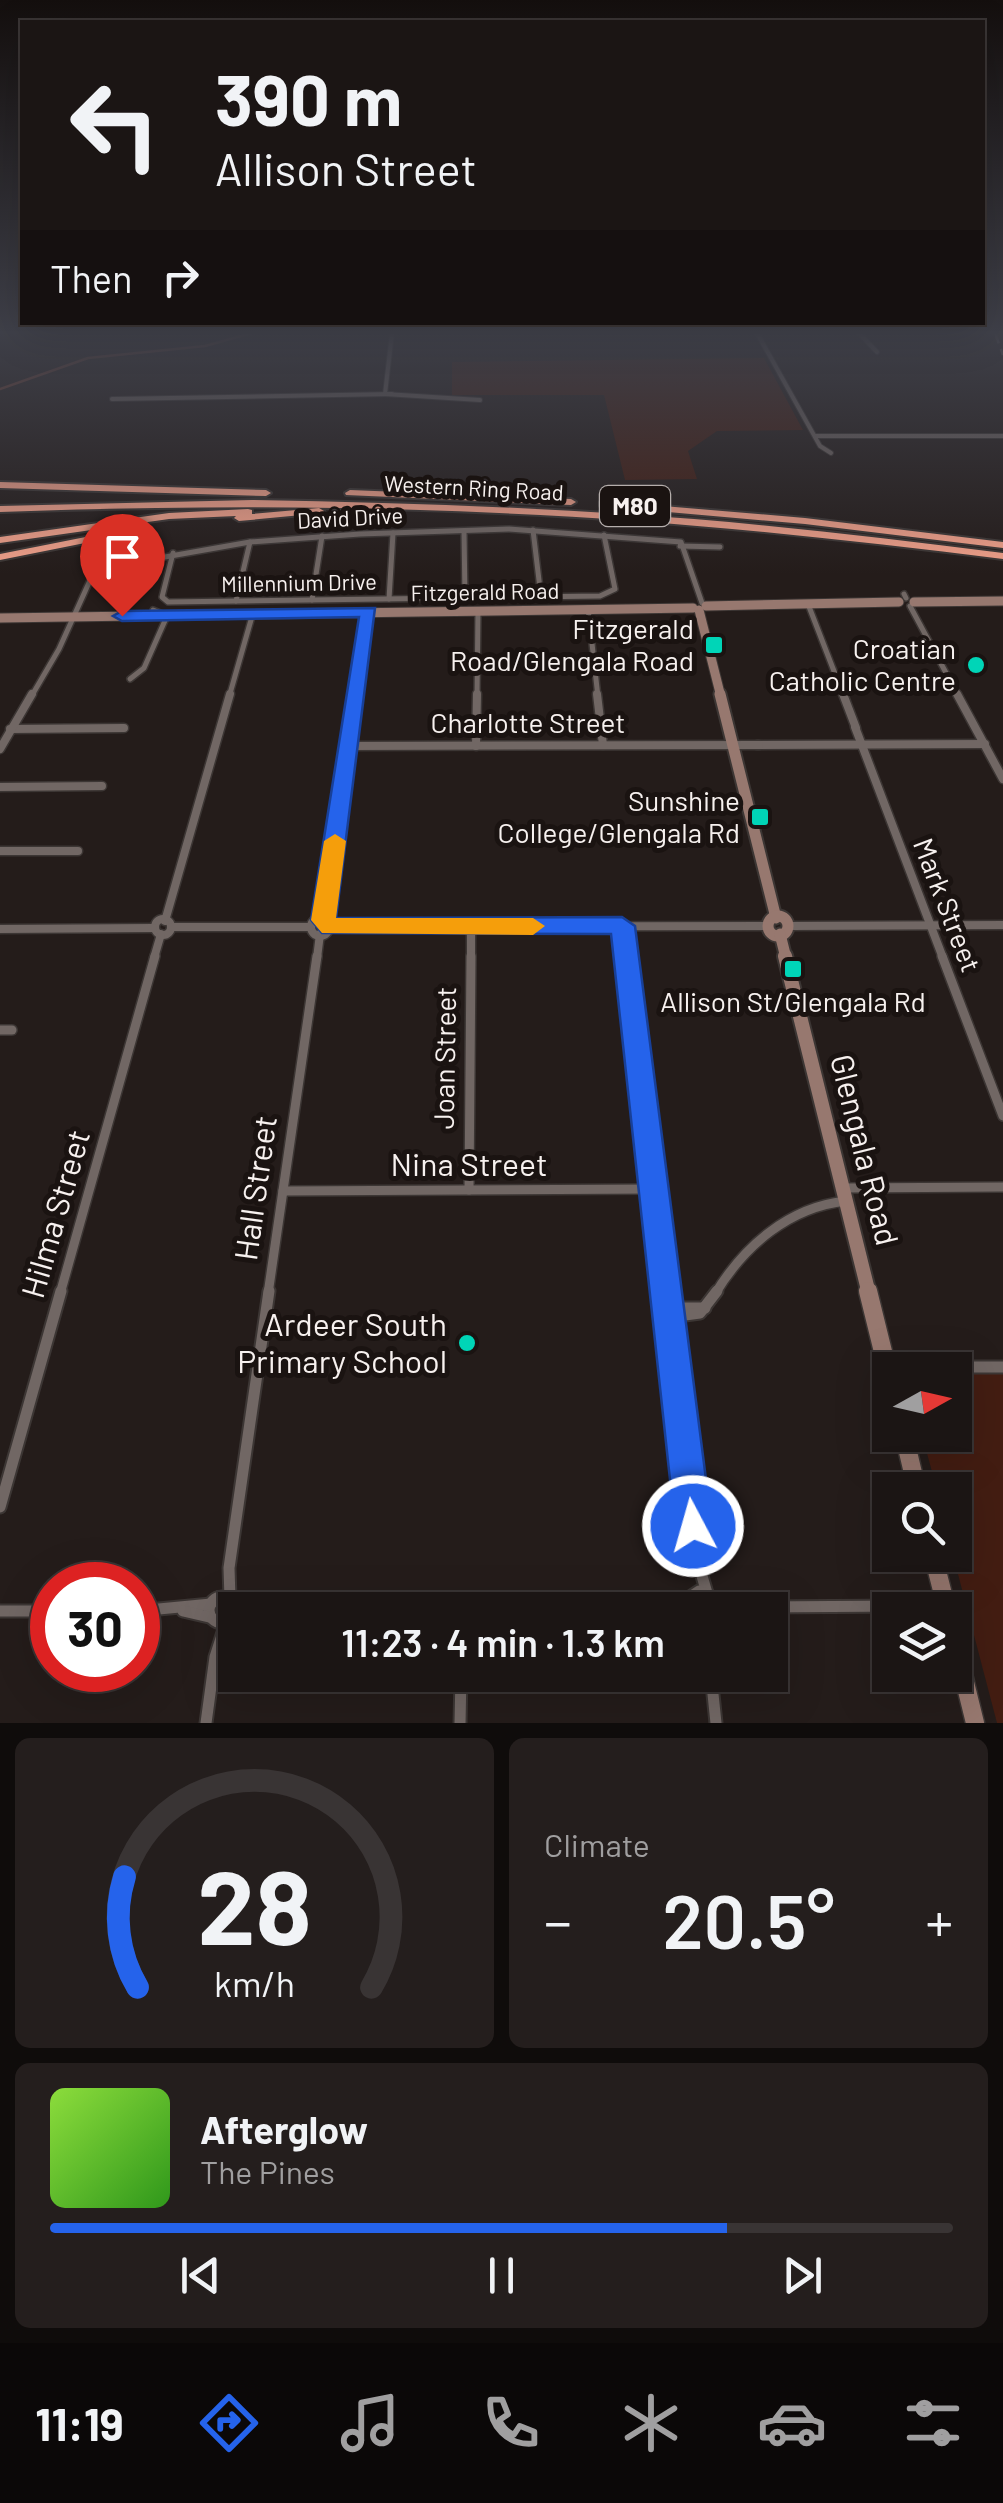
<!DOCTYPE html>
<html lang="en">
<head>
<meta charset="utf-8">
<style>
  :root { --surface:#1b1514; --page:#241e1d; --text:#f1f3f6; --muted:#a09fa0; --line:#393434; --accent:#2563eb }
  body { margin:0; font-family:Barlow,sans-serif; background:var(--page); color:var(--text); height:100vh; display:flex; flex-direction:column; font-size:38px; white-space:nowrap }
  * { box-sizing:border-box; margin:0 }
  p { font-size:32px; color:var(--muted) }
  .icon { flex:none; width:55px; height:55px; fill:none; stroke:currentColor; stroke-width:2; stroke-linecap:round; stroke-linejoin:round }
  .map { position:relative; height:1723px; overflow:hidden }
  .panel { display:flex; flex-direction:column; gap:15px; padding:15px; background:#0f0c0b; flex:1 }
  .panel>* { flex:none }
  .hud { position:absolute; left:20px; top:20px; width:965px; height:305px; border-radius:0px; box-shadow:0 10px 40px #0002,0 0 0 2px var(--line); background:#1b1514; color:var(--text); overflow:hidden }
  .needle { width:65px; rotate:82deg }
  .fabs { position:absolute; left:872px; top:1352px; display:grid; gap:20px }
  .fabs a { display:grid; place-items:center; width:100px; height:100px; border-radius:0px; background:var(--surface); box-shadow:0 10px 40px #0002,0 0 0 2px var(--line); font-size:50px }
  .speed { position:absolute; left:30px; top:1562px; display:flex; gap:20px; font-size:50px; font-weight:700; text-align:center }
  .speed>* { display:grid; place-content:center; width:130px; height:130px; border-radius:50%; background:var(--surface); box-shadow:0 10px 40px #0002,0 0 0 2px var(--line); line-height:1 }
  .speed .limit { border:15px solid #d22; background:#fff; color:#111 }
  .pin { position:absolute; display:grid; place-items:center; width:85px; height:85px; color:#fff; margin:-102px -42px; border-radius:50% 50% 50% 0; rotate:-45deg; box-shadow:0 0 10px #0007 }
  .pin .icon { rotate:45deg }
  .me { position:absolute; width:110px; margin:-55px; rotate:354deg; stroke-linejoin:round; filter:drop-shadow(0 0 8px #0008) }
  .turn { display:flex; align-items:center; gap:35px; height:210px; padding:0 30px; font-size:45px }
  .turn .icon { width:130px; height:130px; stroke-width:2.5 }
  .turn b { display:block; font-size:70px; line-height:85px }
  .then { display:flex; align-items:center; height:95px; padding:0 30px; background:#0003; gap:20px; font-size:38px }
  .big { font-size:75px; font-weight:600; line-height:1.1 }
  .panel .card { flex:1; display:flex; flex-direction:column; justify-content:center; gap:15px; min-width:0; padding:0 35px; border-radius:15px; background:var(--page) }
  .panel .dial { align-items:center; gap:0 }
  .dial svg { height:260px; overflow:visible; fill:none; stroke:var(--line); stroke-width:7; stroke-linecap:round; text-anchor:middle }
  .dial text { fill:var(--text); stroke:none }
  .song { display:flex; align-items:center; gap:30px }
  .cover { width:120px; height:120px; border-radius:15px; background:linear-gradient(135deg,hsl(90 70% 55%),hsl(110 70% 35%)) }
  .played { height:10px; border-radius:5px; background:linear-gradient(90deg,var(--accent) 75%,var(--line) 75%) }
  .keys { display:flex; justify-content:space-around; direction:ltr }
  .heat { display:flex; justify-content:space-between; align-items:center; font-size:55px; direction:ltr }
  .panel .tiles { flex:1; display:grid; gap:15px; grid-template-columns:1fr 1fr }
  .card:last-child { grid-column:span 2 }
  .trip { position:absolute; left:218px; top:1592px; width:570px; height:100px; border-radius:0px; background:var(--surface); box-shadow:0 10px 40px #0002,0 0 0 2px var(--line); font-weight:600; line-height:100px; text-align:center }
  .menu { display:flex; height:160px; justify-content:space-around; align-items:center; background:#0b0808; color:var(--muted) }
  .menu .icon { width:70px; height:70px }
  .menu .active { color:var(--accent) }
  .menu b { font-size:45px; color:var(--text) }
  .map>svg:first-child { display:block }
  .green { fill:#431d12 }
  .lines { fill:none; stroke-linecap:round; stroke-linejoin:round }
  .stream { stroke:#7e4536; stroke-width:2.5 }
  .street-far4-casing { stroke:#3c3634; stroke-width:6 }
  .street-far3-casing { stroke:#3c3634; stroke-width:8 }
  .street-far2-casing { stroke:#3c3634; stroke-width:11 }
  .street-far1-casing { stroke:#3c3634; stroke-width:12 }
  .street-casing { stroke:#3c3634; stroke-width:15 }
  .secondary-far3-casing { stroke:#3c3634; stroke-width:11 }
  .secondary-far2-casing { stroke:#3c3634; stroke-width:15 }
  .secondary-far1-casing { stroke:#3c3634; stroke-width:18 }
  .secondary-casing { stroke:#3c3634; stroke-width:21 }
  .highway-casing { stroke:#3c3634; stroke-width:4 }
  .street-far4 { stroke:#716764; stroke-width:4 }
  .street-far3 { stroke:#716764; stroke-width:5 }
  .street-far2 { stroke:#716764; stroke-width:8 }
  .street-far1 { stroke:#716764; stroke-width:9 }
  .street { stroke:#716764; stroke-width:11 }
  .secondary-far3 { stroke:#97786f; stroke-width:9 }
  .secondary-far2 { stroke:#97786f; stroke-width:11 }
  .secondary-far1 { stroke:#97786f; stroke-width:14 }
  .secondary { stroke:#97786f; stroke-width:18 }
  .highway { fill:#f1a089; fill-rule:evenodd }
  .rail { stroke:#9b9492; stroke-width:2.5; stroke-dasharray:11 6; stroke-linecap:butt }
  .route { fill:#2563eb; stroke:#184099; stroke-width:2.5 }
  .slow { fill:#f59e0b }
  .poi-dot { fill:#00d5b7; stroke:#1a1311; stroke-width:4 }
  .labels { text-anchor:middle; stroke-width:10; stroke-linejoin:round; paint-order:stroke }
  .far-street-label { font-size:22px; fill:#f7f1ef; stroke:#1a1311 }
  .shield { fill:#1a1311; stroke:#b5aeac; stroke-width:2.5 }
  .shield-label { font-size:25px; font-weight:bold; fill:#f7f1ef }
  .poi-label { font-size:28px; fill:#f7f1ef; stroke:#1a1311; text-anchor:end }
  .street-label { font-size:28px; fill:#f7f1ef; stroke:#1a1311 }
  .near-street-label { font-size:32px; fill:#f7f1ef; stroke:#1a1311 }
  .near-poi-label { font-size:32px; fill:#f7f1ef; stroke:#1a1311; text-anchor:end }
</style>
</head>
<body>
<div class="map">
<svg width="1003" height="1723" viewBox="0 0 1003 1723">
  <rect width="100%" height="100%" fill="#241c1a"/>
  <g class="green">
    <polygon points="764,358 803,430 717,431 688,451 697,479 625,480 604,395 452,395 452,362"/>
    <polygon points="1003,1373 1003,1723 997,1723 953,1555 955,1490 937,1490 922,1435 955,1435 955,1374"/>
  </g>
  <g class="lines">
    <polyline class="stream" points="0,389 88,358 205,346 252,333"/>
    <g class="street-far4-casing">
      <g id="street-far4">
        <polyline points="392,333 385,394 480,400"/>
        <polyline points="757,333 820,446 831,453"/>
        <polyline points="859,333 877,352"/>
        <polyline points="112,399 392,394"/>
        <polyline points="815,436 1003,436"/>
      </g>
    </g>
    <g class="street-far3-casing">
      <g id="street-far3">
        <polyline points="533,530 541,597"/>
        <polyline points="464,531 465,598"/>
        <polyline points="680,546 720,547"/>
        <polyline points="173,553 162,597 168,602 600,596 615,589 604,535"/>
        <polyline points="904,594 906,598"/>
        <polyline points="389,599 393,533"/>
        <polyline points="312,600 322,536"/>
        <polyline points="236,601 250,542"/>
        <polyline points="808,604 844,697"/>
        <polyline points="910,606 959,697"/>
        <polyline points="588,608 598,697"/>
        <polyline points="130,679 144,668 167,616 153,610"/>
        <polyline points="31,697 59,649 92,576 108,567 250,542 360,534 509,529 681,542 702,603"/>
        <polyline points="229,697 253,613"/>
        <polyline points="356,697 368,612"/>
        <polyline points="477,697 478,610"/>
      </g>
    </g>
    <g class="street-far2-casing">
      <g id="street-far2">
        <polyline points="597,694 603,745"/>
        <polyline points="843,694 856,728"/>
        <polyline points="957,694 1003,779"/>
        <polyline points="855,727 943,958"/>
        <polyline points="10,729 124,728"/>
        <polyline points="757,745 985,744"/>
        <polyline points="349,746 759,745"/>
        <polyline points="476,746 477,694"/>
        <polyline points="0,749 32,694"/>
        <polyline points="0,787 102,786"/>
        <polyline points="0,851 78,851"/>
        <circle cx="320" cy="927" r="9"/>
        <circle cx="163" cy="927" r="8"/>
        <polyline points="323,920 356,694"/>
        <polyline points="165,921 230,694"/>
        <polyline points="622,926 626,958"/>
        <polyline points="790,926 1003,925"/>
        <polyline points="172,927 309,927"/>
        <polyline points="330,927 766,926"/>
        <polyline points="0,929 153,928"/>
        <polyline points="154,958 161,934"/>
        <polyline points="317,958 320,934"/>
        <polyline points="471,958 471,927"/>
      </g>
    </g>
    <g class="street-far1-casing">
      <g id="street-far1">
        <polyline points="626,956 666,1294"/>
        <polyline points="942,956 1003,1116"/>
        <polyline points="0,1030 12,1030"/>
        <polyline points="843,1188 1003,1187"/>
        <polyline points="469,1190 471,956"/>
        <polyline points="283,1191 655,1189"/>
        <polyline points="60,1294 155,956"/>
        <polyline points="268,1294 317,956"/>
        <path d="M715,1294C744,1246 789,1207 846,1201"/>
      </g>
    </g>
    <g class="street-casing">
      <g id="street">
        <polyline points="665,1291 697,1559 707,1593"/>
        <polyline points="669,1308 705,1308"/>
        <polyline points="670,1317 700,1313 717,1291"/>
        <polyline points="887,1367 1003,1367"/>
        <polyline points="0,1507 61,1291"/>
        <circle cx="222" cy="1610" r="13"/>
        <polyline points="230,1598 229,1568 269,1291"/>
        <polyline points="714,1600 749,1607 902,1606 922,1610"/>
        <polyline points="233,1602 264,1610"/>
        <polyline points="906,1605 941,1596"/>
        <polyline points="263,1610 661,1607 690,1597"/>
        <polyline points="689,1610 690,1597 699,1591 712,1597 716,1610"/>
        <polyline points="0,1611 52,1611"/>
        <polyline points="138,1611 211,1604"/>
        <polyline points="183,1611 209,1617"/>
        <polyline points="711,1675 716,1723"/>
        <polyline points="206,1723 215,1657 226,1623"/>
        <polyline points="460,1723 461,1675"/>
      </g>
    </g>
    <g class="secondary-far3-casing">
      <g id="secondary-far3">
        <polyline points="914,602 1003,601"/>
        <polyline points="706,606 899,602"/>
        <polyline points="699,610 721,697"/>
        <polyline points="0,618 693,608"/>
      </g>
    </g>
    <g class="secondary-far2-casing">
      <g id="secondary-far2">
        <polyline points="720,694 776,918"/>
        <circle cx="778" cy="926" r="10"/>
        <polyline points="780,934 786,958"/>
      </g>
    </g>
    <g class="secondary-far1-casing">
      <polyline id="secondary-far1" points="785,956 869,1294"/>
    </g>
    <g class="secondary-casing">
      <g id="secondary">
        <polyline points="868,1291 890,1380"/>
        <polyline points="904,1435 917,1490"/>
        <polyline points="933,1555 947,1610"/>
        <polyline points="955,1642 975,1723"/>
      </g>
    </g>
    <g class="highway-casing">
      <g id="highway">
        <polygon points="0,482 266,490 271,493 266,496 0,488"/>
        <polygon points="350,490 571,499 576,502 571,505 346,495 345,493"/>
        <path d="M252,500C376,502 500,506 624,514C751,522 877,537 1003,553V559C835,538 668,520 499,513C332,505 166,506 0,512V506Z"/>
        <polygon points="604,501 805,518 1003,542 1003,548 805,524 600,506 600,502"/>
        <polygon points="319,508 324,511 323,513 239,521 234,518 236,516 169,519 0,543 0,537 169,513 248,509 252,510 252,514"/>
        <polygon points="141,526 145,527 145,531 0,560 0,554"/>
      </g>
    </g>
    <use href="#street-far4" class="street-far4"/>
    <use href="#street-far3" class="street-far3"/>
    <use href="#street-far2" class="street-far2"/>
    <use href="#street-far1" class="street-far1"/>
    <use href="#street" class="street"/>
    <use href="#secondary-far3" class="secondary-far3"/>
    <use href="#secondary-far2" class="secondary-far2"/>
    <use href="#secondary-far1" class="secondary-far1"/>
    <use href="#secondary" class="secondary"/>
    <use href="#highway" class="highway"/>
    <polyline class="rail" points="995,333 1003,355"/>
  </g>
  <linearGradient id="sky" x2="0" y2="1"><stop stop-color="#140f0e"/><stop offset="0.58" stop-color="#3f4049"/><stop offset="1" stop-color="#3f4049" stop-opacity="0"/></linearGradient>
  <rect width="1003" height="574" fill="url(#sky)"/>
  <polygon class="route" points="375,608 336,918 622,917 635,926 712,1526 706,1538 693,1544 680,1538 675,1526 611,934 322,933 311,920 359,617 122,621 113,616 122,611"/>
  <polygon class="slow" points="335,834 346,841 336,918 533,918 545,926 533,935 322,933 311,920 324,841"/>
  <g class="poi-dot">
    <rect x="704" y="635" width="20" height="20" rx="5"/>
    <circle cx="976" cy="665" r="10"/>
    <rect x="750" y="807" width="20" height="20" rx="5"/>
    <rect x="783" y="959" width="20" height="20" rx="5"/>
    <circle cx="467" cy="1343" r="10"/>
  </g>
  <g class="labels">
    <g class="far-street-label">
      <text transform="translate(474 488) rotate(3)" y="8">Western Ring Road</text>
      <text transform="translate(350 518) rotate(-3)" y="8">David Drive</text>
      <text transform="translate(299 583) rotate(-1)" y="8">Millennium Drive</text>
      <text transform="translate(485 592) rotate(-1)" y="8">Fitzgerald Road</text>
    </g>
    <rect class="shield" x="600" y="486" width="70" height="40" rx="8"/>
    <g class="shield-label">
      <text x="635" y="515">M80</text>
    </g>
    <g class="poi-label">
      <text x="694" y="639">Fitzgerald<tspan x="694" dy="32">Road/Glengala Road</tspan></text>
      <text x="956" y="659">Croatian<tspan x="956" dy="32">Catholic Centre</tspan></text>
      <text x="740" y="811">Sunshine<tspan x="740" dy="32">College/Glengala Rd</tspan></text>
      <text x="793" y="1012" text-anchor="middle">Allison St/Glengala Rd</text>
    </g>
    <g class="street-label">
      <text x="528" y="733">Charlotte Street</text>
      <text transform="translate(947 905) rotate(69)" y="10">Mark Street</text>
      <text transform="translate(445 1058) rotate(-89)" y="10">Joan Street</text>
    </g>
    <g class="near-street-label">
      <text transform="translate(864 1150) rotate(76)" y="11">Glengala Road</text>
      <text x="469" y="1176">Nina Street</text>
      <text transform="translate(256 1188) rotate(-82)" y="11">Hall Street</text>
      <text transform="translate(56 1214) rotate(-74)" y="11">Hilma Street</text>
    </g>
    <g class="near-poi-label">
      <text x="447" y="1336">Ardeer South<tspan x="447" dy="37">Primary School</tspan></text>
    </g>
  </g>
</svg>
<div class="fabs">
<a><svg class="needle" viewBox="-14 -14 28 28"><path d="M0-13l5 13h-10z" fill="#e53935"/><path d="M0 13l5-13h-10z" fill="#a09fa0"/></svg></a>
<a><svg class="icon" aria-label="search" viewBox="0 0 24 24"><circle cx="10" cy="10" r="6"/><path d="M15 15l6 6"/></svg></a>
<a><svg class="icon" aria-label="layers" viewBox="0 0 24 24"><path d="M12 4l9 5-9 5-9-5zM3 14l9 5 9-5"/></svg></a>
</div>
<div class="speed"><div class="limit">30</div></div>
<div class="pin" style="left:122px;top:616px;background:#d93025"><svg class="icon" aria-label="arrive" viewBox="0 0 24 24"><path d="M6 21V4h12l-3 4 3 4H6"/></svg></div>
<svg class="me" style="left:693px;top:1526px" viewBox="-20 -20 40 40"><circle r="17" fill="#2563eb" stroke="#fff" stroke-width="3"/><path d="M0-11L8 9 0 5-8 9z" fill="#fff"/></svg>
<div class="trip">11:23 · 4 min · 1.3 km</div>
<div class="hud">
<div class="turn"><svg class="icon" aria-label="left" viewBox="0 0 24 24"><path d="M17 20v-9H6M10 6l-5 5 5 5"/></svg><div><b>390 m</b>Allison Street</div></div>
<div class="then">Then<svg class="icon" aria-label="right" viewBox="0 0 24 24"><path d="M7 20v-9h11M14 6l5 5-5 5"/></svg></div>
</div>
</div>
<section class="panel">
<div class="tiles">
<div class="card dial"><svg viewBox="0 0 100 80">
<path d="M14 69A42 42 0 1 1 86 69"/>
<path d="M14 69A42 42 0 0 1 10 35" stroke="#2563eb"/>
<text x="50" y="56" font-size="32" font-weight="700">28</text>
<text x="50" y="72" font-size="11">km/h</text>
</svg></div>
<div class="card"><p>Climate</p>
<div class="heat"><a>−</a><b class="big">20.5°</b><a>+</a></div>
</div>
<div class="card">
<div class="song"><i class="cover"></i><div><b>Afterglow</b><p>The Pines</p></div></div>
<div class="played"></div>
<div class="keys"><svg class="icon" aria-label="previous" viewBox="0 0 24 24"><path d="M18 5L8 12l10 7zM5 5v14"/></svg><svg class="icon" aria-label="pause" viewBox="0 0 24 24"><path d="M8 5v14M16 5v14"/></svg><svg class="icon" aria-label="next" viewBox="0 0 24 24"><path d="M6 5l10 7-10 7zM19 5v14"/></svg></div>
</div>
</div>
</section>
<nav class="menu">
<b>11:19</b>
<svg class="icon active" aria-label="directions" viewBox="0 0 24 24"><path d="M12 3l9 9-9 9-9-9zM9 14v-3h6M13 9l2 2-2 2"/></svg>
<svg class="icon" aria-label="music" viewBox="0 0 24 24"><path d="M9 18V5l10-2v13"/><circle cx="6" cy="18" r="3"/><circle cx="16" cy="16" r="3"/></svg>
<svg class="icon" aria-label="phone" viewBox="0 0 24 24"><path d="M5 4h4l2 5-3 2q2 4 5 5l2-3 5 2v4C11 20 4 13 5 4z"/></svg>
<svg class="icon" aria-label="climate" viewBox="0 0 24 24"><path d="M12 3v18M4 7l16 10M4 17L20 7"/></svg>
<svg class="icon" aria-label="car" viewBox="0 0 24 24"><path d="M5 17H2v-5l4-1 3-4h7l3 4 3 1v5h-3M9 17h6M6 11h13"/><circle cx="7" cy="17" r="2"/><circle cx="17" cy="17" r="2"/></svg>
<svg class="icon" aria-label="filters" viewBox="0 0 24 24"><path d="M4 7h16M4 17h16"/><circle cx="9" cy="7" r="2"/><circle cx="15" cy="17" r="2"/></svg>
</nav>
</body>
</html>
